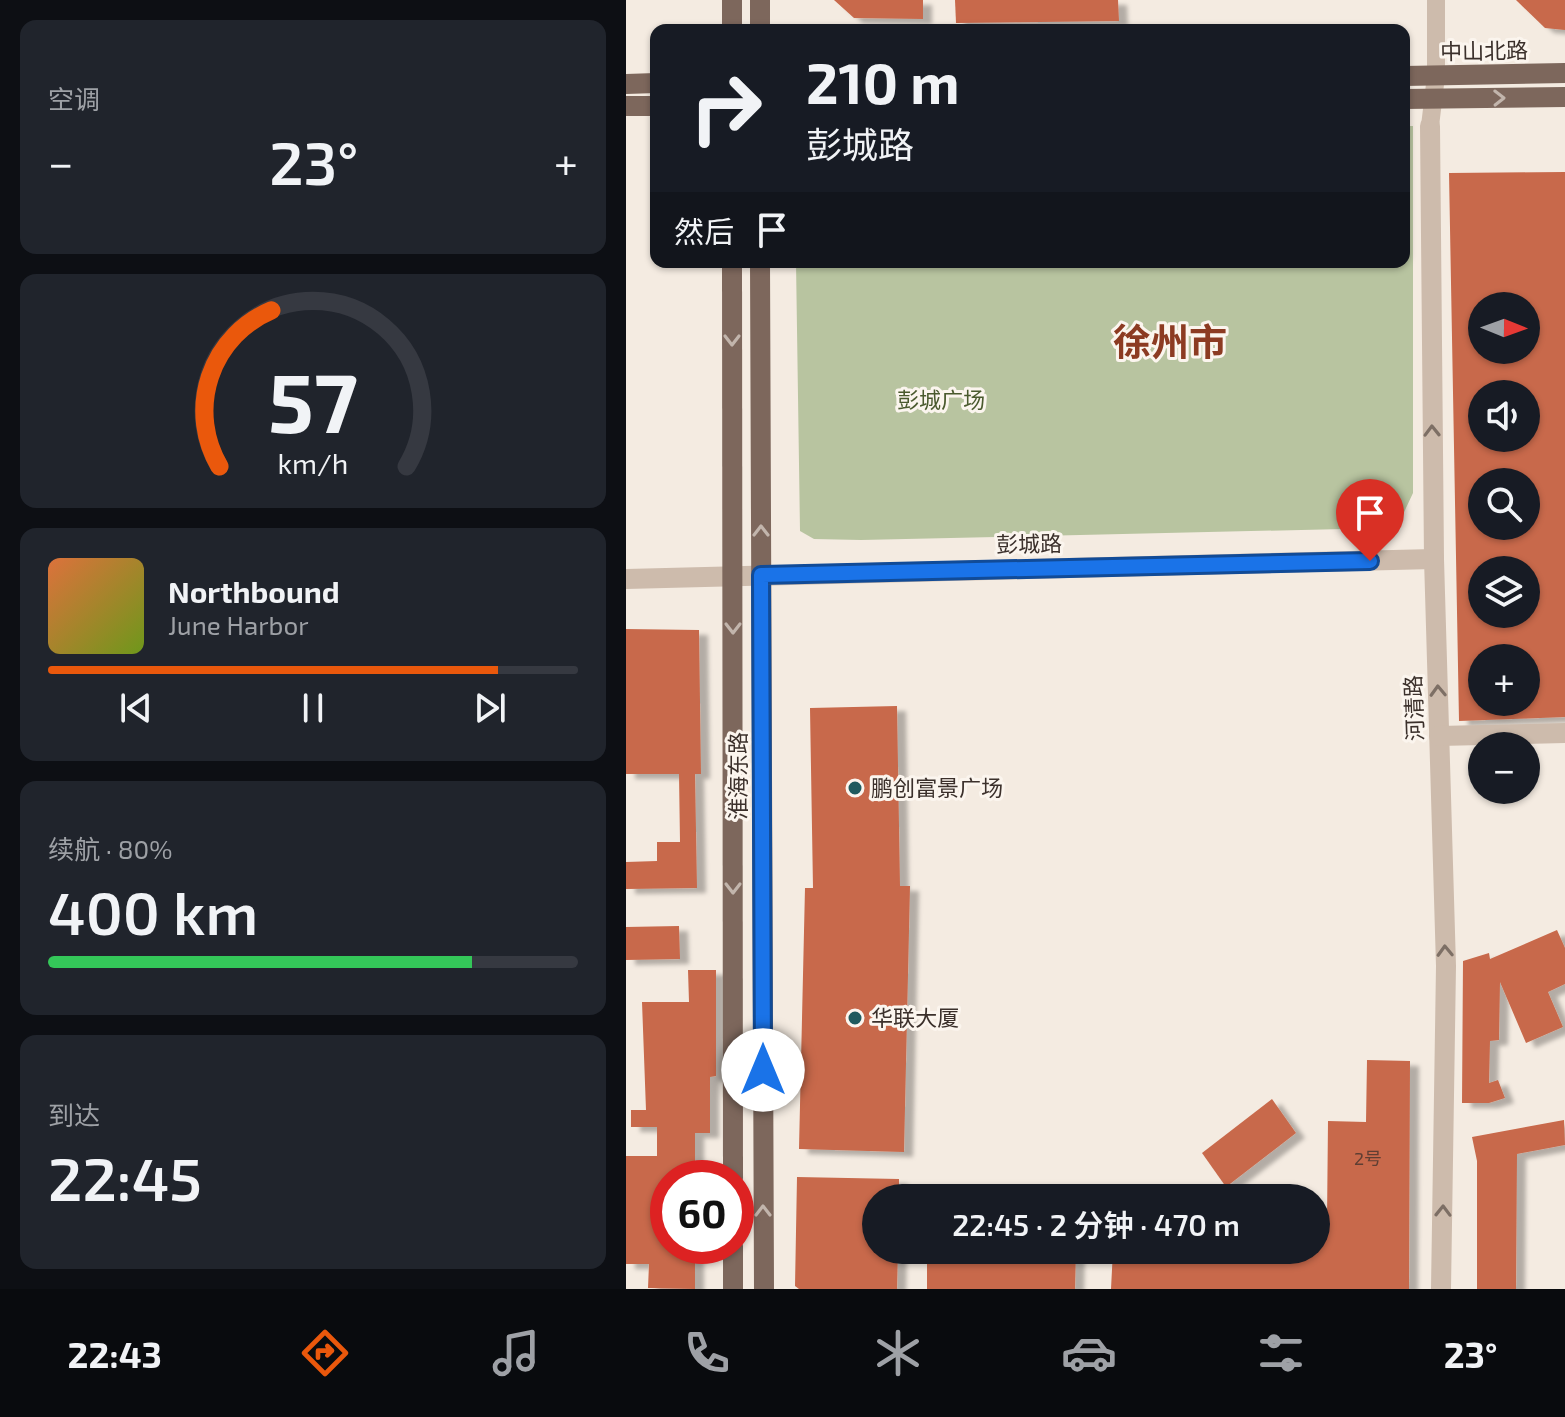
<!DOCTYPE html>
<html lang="zh">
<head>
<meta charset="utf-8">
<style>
  :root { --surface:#171b24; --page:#20242c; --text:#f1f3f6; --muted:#9ea1a6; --line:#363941; --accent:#ea580c }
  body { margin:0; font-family:"Exo 2","Noto Sans SC",sans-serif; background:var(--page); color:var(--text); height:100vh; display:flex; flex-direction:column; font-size:30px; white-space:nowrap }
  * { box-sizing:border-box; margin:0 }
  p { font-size:26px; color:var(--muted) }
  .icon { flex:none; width:44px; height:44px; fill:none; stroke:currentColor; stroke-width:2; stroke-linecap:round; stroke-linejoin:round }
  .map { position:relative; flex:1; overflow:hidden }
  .sheet { display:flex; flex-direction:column; gap:20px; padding:20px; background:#0d0f14; width:626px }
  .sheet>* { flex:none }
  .banner { position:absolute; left:24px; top:24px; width:760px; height:244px; border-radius:16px; box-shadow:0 2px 6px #0004; background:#171b24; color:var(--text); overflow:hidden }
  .needle { width:52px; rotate:91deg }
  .buttons { position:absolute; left:842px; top:292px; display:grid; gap:16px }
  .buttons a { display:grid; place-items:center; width:72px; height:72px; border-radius:50%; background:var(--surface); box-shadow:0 2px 6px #0004; font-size:40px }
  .speed { position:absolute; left:24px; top:1160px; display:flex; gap:16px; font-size:40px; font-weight:700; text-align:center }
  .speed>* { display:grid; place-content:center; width:104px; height:104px; border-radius:50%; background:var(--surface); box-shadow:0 2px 6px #0004; line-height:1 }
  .speed .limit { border:12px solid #d22; background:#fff; color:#111 }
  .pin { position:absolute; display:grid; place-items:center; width:68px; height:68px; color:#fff; margin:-82px -34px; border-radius:50% 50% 50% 0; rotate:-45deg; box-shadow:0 0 8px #0007 }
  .pin .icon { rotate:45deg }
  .me { position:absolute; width:88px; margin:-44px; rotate:0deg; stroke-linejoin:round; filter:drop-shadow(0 0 6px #0008) }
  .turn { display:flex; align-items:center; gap:28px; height:168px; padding:0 24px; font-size:36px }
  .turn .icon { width:104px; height:104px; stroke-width:2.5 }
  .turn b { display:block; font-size:56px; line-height:68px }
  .then { display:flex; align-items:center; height:76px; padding:0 24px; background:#0003; gap:16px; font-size:30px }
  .big { font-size:60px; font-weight:600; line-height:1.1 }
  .sheet .card { flex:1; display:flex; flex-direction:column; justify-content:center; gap:12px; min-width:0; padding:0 28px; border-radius:16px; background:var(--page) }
  .sheet .dial { align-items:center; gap:0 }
  .dial svg { height:208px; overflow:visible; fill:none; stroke:var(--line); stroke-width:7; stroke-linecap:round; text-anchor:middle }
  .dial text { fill:var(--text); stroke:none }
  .song { display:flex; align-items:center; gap:24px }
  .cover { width:96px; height:96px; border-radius:12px; background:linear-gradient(135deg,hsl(20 70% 55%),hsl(80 70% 35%)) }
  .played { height:8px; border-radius:4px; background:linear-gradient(90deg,var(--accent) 85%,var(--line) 85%) }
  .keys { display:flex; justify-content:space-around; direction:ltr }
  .heat { display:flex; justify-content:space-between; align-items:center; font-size:44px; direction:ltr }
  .charge { height:12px; border-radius:6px; background:linear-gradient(90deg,#34c759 80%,var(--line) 0) }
  .trip { position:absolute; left:236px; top:1184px; width:468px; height:80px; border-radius:40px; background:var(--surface); box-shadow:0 2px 6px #0004; font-weight:600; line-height:80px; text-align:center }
  .dock { display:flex; height:128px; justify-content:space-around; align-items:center; background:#090b0e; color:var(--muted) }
  .dock .icon { width:56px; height:56px }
  .dock .active { color:var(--accent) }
  .dock b { font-size:36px; color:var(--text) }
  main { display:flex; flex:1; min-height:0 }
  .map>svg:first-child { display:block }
  .green { fill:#b8c4a0 }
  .building { fill:#c8694b; fill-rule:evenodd; filter:url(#shadow) }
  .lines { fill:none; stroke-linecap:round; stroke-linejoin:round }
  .minor { stroke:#cdbbac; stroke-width:18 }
  .tertiary { stroke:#cdbbac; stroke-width:20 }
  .primary { stroke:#7d675c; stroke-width:20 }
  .oneway { stroke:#c2b5ac }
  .oneway2 { stroke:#7d6f65 }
  .route-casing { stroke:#114b97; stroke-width:20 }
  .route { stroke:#1a73e8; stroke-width:14 }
  .poi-dot { fill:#1f5a5e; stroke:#fbf5ee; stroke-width:3 }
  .labels { text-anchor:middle; stroke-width:6; stroke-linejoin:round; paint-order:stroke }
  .number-label { font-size:18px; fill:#5e3e33 }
  .street-label { font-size:22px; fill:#3b302b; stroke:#fbf5ee }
  .park-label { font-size:22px; fill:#4a5a2e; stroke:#fbf5ee }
  .poi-label { font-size:22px; fill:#3b302b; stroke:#fbf5ee; text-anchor:start }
  .town-label { font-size:38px; font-weight:bold; fill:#8c3b22; stroke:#fbf5ee }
</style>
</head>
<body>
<main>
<section class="sheet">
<div class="card"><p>空调</p>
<div class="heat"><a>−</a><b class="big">23°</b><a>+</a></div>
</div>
<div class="card dial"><svg viewBox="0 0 100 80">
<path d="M14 69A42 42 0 1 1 86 69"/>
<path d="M14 69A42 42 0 0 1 34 9" stroke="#ea580c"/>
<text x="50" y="56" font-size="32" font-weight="700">57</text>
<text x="50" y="72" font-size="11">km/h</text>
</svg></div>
<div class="card">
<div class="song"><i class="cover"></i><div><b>Northbound</b><p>June Harbor</p></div></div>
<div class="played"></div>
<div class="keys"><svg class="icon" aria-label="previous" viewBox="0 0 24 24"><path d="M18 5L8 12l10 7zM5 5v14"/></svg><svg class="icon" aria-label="pause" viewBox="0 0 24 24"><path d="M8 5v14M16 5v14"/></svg><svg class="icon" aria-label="next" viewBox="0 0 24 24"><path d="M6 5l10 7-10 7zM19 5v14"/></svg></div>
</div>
<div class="card"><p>续航 · 80%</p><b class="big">400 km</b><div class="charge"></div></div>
<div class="card"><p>到达</p><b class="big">22:45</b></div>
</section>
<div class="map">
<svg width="939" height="1289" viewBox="0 0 939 1289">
  <defs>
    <filter id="shadow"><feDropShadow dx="9" dy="5" stdDeviation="2" flood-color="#0004"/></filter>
  </defs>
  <rect width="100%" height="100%" fill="#f4ebe1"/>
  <polygon class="green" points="778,126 787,126 787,493 773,523 759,528 235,540 188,539 174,531 170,262 778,262"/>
  <g class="building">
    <polygon points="208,0 297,0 297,19 228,18"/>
    <polygon points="329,0 492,0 493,21 330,23"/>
    <polygon points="890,0 939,0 939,30 919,28"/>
    <path d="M939,172V717L833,721L823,173ZM856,306H900V350H856ZM856,394H900V438H856ZM856,482H900V526H856ZM856,570H900V614H856ZM856,658H900V702H856Z"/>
    <polygon points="0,629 73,630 75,774 69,774 71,888 0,889 0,862 31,861 31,842 54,842 53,774 0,774"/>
    <polygon points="271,706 274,886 284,886 278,1152 173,1149 179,888 187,888 184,708"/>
    <polygon points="53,926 54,959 0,960 0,927"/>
    <polygon points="931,930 939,948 939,984 922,992 937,1027 900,1043 874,982 873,1040 864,1041 863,1083 872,1080 879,1098 863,1103 836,1103 837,961 863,953 864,959"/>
    <polygon points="62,970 90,970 90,1076 84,1077 84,1133 69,1133 69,1178 42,1178 42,1246 69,1246 69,1289 22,1288 23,1264 0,1264 0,1156 31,1156 31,1127 5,1127 5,1110 20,1110 16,1002 63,1002"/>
    <polygon points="741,1060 784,1061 783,1289 485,1289 487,1250 690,1250 690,1220 701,1220 702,1121 740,1122"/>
    <polygon points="646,1099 670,1133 600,1187 576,1153"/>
    <polygon points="938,1120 939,1145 891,1154 890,1289 851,1289 851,1161 846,1137"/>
    <polygon points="171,1177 273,1179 273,1198 250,1198 250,1250 272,1250 271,1289 173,1289 169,1286"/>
    <polygon points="301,1250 450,1250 449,1289 301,1289"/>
  </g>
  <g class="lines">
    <polyline class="minor" points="804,126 810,76 810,0"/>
    <g class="tertiary">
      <polyline points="804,126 808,559 820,966 815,1289"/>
      <polyline points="0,579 808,559"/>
      <polyline points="813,736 939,733"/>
    </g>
    <g class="primary">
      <polyline points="106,0 106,30"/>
      <polyline points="134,0 134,30"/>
      <polyline points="778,76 939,73"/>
      <polyline points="0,84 30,83"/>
      <polyline points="778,99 939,97"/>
      <polyline points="0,106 30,106"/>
      <polyline points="106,262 107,1178"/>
      <polyline points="134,262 138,1289"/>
      <polyline points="107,1246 107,1289"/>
    </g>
  </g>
  <defs><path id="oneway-chevron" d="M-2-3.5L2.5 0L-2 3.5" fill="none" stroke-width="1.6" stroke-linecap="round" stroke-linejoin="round" transform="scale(2)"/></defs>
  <g class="oneway">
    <use href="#oneway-chevron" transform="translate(873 98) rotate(-1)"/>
    <use href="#oneway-chevron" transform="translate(106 340) rotate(90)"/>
    <use href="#oneway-chevron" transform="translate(135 531) rotate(-90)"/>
    <use href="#oneway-chevron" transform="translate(107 628) rotate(90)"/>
    <use href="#oneway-chevron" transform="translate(107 888) rotate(90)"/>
    <use href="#oneway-chevron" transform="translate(137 1211) rotate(-90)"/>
  </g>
  <g class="oneway2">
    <use href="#oneway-chevron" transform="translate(806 431) rotate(-91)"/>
    <use href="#oneway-chevron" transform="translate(812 691) rotate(-92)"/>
    <use href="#oneway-chevron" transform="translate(819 951) rotate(-92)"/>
    <use href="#oneway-chevron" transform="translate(817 1211) rotate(-89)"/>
  </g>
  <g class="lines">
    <g class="route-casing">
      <polyline id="route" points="137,1070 135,575 744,561"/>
    </g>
    <use href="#route" class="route"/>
  </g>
  <g class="poi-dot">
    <circle cx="229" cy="788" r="8"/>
    <circle cx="229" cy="1018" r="8"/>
  </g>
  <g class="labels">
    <g class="number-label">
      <text x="742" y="1165">2号</text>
    </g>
    <g class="street-label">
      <text transform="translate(858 51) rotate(-1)" y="8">中山北路</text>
      <text transform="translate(403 544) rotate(-1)" y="8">彭城路</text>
      <text transform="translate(788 708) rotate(-92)" y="8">河清路</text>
      <text transform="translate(112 776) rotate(-90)" y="8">淮海东路</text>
    </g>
    <g class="park-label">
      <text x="315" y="408">彭城广场</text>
    </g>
    <g class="poi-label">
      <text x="245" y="796">鹏创富景广场</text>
      <text x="245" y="1026">华联大厦</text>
    </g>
    <g class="town-label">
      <text x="544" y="356">徐州市</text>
    </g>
  </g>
</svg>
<div class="buttons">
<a><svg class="needle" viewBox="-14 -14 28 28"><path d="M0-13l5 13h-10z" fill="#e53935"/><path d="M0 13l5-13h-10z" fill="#9ea1a6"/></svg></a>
<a><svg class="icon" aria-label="sound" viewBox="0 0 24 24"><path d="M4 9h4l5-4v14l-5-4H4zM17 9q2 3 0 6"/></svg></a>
<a><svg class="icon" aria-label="search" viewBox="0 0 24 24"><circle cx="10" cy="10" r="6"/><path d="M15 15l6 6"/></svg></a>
<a><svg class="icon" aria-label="layers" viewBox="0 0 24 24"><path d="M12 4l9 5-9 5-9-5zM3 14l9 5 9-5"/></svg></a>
<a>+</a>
<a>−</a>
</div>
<div class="speed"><div class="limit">60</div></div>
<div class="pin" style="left:744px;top:561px;background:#d93025"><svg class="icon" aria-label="arrive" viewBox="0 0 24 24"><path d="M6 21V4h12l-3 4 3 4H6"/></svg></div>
<svg class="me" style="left:137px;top:1070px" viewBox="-20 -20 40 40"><circle r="19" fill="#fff"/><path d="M0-13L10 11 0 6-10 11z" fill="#1a73e8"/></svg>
<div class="trip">22:45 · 2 分钟 · 470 m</div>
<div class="banner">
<div class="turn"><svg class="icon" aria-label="right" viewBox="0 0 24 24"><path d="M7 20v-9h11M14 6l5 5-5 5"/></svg><div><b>210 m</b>彭城路</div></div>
<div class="then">然后<svg class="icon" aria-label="arrive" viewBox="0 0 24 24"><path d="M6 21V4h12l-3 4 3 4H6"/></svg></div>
</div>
</div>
</main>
<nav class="dock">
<b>22:43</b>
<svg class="icon active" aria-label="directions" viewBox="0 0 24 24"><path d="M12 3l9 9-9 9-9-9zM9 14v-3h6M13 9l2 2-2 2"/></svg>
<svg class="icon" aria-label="music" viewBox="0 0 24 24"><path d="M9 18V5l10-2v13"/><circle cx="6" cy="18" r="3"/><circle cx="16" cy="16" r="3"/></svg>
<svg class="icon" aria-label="phone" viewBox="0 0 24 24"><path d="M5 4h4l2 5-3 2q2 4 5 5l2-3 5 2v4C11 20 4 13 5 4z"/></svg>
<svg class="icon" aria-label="climate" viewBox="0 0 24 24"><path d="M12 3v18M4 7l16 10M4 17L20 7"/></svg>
<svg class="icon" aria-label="car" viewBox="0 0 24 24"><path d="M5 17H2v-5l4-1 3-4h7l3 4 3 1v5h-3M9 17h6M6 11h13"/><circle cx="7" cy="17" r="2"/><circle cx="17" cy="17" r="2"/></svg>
<svg class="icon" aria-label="filters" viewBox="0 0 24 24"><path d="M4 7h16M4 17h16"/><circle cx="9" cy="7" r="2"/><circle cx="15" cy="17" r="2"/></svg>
<b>23°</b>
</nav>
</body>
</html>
